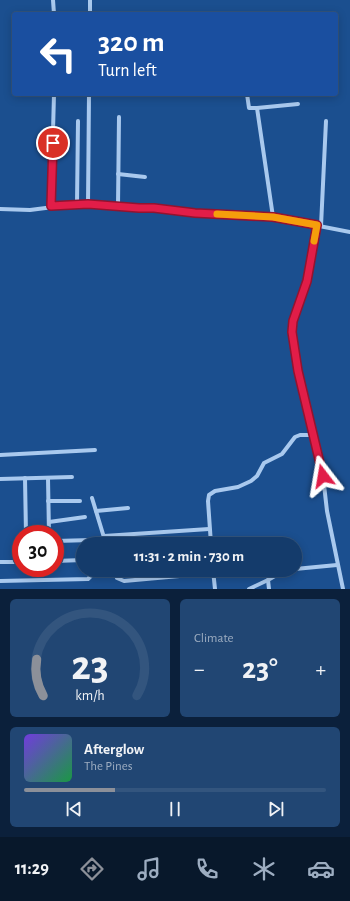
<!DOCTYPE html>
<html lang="en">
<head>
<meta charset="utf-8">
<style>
  :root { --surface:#143b6b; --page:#214673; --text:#f1f3f6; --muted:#9dadc1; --line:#33557e; --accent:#8c9099 }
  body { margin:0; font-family:"Alegreya Sans",sans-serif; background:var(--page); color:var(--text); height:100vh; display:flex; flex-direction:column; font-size:15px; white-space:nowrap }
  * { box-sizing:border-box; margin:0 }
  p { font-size:13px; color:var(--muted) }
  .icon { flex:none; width:22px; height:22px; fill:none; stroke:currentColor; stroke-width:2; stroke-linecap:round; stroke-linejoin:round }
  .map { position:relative; height:589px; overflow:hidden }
  .side { display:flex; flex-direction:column; gap:10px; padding:10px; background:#0b203b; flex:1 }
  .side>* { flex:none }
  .banner { position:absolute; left:12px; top:12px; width:326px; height:84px; border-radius:4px; box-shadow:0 2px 10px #0003,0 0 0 1px var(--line); background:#1a4fa0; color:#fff; overflow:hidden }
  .speed { position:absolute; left:12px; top:525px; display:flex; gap:8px; font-size:20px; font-weight:700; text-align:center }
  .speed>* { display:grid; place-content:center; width:52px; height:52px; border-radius:50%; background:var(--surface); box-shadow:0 2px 10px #0003,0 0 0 1px var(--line); line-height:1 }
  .speed .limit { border:6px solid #d22; background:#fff; color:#111 }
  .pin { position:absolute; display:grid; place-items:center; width:34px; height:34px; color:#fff; margin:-17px; border:2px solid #fff; border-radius:50%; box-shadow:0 1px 4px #0007 }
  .me { position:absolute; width:44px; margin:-22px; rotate:346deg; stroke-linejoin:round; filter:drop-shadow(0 0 3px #0008) }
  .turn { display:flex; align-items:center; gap:14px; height:84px; padding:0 20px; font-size:18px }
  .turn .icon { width:52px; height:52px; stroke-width:2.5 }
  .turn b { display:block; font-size:28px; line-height:34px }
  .big { font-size:30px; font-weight:700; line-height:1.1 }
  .side .widget { flex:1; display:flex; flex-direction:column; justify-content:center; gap:6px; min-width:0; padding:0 14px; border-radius:6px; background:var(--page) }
  .side .dial { align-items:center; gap:0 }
  .dial svg { height:104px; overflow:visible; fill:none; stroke:var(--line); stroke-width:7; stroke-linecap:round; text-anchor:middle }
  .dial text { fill:var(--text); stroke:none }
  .song { display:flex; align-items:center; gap:12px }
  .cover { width:48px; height:48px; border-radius:6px; background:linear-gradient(135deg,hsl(260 70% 55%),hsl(140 70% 35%)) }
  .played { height:4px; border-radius:2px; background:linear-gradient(90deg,var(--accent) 30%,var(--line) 30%) }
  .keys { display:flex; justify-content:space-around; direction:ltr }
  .heat { display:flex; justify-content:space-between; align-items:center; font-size:22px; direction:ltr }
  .side .tiles { flex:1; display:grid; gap:10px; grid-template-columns:1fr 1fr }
  .widget:last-child { grid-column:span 2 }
  .trip { position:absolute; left:76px; top:537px; width:226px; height:40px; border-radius:20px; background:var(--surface); box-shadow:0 2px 10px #0003,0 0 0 1px var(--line); font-weight:700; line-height:40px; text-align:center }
  .tabs { display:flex; height:64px; justify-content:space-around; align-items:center; background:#08182b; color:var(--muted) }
  .tabs .icon { width:28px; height:28px }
  .tabs .current { color:var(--accent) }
  .tabs b { font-size:18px; color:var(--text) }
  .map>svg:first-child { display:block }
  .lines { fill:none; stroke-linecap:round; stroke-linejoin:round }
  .minor { stroke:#a9c9ee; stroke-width:4 }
  .route-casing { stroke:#92132f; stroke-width:10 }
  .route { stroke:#e11d48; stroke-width:7 }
  .slow { stroke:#f59e0b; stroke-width:7 }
</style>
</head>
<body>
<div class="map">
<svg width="350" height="589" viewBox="0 0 350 589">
  <rect width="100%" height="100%" fill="#1b4f8f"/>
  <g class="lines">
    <g class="minor">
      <polyline points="53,0 54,14"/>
      <polyline points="90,14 90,0"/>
      <polyline points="247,94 249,108 257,108 273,217"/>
      <polyline points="257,108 298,104"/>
      <polyline points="118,174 145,177"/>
      <polyline points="77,204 78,121"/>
      <polyline points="88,204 89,94"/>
      <polyline points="51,206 54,94"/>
      <polyline points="118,206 119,117"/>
      <polyline points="0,209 30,210 77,204 118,206 139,208 154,207 195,213 273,217 350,232"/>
      <polyline points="317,225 307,281 293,321 292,332 298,371 323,476 327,511 343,589"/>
      <polyline points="321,226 326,121"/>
      <polyline points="0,455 95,450"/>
      <polyline points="25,478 26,534"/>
      <polyline points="48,478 49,534"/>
      <polyline points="0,479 72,477"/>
      <polyline points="92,498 106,544"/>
      <polyline points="48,501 80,501"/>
      <polyline points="96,511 128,508"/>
      <polyline points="49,522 85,517"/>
      <polyline points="104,536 209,529"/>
      <polyline points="55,541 92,540"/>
      <polyline points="211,544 208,501 209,495 215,491 238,487 251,481 257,476 264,463 282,454 295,437 300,435 313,435"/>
      <polyline points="55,561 83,560"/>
      <polyline points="0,562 21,562"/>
      <polyline points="295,569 337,565"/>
      <polyline points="114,570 117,578 124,581 213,573"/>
      <polyline points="213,570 215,589"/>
      <polyline points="268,580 269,589"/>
      <polyline points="0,581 88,579 91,576 91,570"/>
      <polyline points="249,589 268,580 280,573 292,570"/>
    </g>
  </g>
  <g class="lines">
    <g class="route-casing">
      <polyline id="route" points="53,143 51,206 88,204 139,208 154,208 195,213 273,217 317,225 307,281 293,321 292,332 298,371 323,476"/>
    </g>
    <use href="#route" class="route"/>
    <polyline class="slow" points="217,214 273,217 317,225 314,241"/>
  </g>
</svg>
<div class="speed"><div class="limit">30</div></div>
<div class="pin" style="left:53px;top:143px;background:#d93025"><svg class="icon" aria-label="arrive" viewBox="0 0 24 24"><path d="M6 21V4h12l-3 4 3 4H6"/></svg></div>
<svg class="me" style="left:323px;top:476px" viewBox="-20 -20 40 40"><path d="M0-17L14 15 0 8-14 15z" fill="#e11d48" stroke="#fff" stroke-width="4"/></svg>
<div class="trip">11:31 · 2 min · 730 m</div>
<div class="banner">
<div class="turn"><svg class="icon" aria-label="left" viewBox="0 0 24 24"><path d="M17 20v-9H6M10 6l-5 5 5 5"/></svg><div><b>320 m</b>Turn left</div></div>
</div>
</div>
<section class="side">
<div class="tiles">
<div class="widget dial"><svg viewBox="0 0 100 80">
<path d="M14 69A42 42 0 1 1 86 69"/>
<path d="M14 69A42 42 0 0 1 9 41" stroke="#8c9099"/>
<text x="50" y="56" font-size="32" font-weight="700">23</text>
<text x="50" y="72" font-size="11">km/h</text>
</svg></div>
<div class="widget"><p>Climate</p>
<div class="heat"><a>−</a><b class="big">23°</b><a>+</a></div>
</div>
<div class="widget">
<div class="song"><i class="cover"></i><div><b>Afterglow</b><p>The Pines</p></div></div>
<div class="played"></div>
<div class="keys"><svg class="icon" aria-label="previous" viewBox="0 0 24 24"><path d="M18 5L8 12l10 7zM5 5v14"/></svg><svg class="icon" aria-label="pause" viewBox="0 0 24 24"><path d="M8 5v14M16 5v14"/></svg><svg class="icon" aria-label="next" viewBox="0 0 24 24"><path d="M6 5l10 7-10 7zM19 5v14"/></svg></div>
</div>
</div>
</section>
<nav class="tabs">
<b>11:29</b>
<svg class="icon current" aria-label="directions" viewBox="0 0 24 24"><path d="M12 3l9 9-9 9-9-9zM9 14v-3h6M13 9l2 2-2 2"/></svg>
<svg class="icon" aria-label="music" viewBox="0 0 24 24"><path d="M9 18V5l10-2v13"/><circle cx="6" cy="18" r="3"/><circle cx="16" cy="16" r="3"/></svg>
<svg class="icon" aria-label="phone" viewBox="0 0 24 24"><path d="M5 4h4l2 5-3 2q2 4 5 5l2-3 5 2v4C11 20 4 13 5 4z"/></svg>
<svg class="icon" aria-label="climate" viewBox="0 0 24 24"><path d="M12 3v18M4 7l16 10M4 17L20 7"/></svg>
<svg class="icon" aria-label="car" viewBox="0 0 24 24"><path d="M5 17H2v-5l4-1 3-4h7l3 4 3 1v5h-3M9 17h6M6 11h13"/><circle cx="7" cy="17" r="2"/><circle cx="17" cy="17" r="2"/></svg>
</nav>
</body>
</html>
